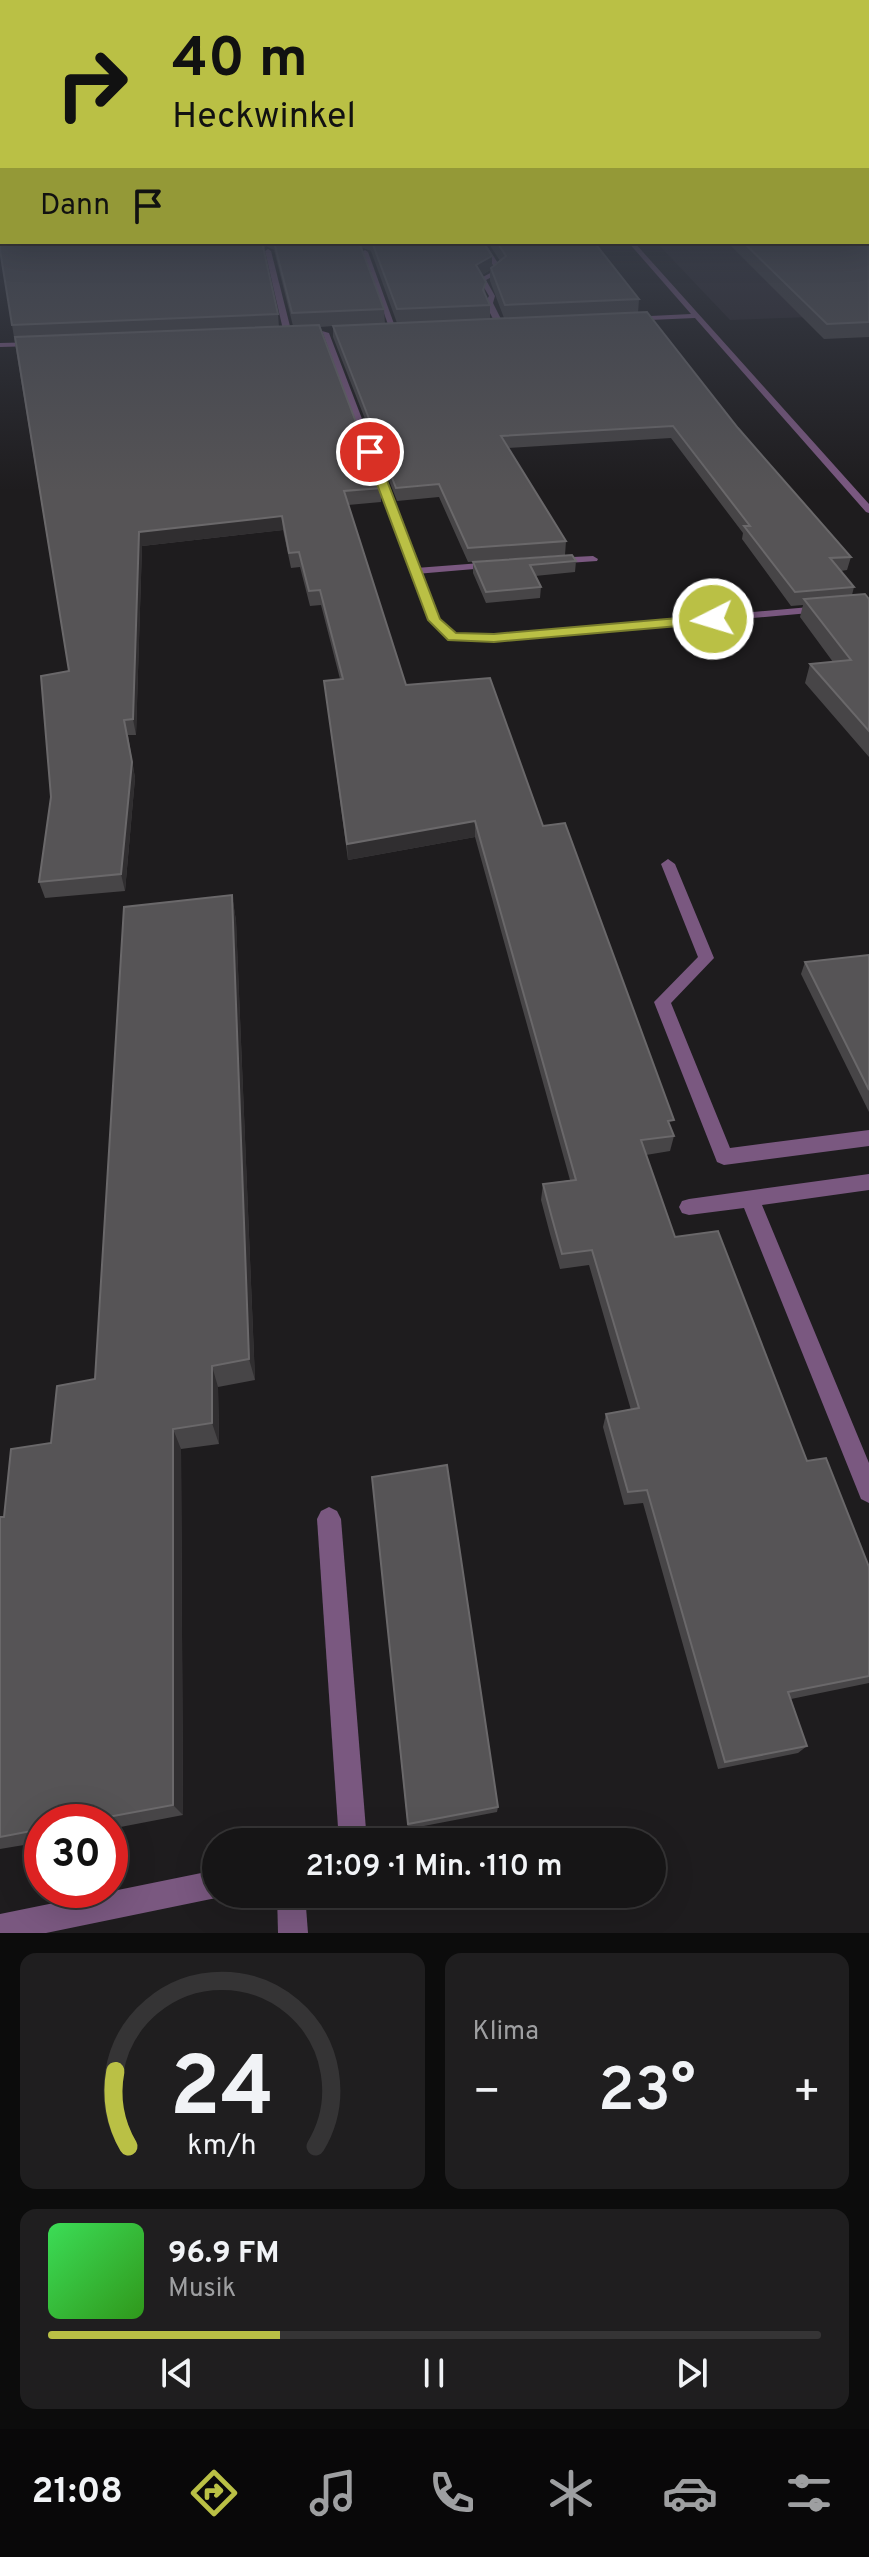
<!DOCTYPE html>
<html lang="de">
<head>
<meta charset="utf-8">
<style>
  :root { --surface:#161516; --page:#1f1e1f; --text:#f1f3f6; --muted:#9e9fa1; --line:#353435; --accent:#bac045 }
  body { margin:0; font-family:Overpass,sans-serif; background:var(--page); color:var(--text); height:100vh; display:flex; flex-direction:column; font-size:30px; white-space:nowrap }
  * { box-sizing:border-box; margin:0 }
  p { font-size:26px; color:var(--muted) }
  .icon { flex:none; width:44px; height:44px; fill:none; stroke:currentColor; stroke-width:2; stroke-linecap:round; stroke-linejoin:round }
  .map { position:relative; height:1933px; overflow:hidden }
  .side { display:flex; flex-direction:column; gap:20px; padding:20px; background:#0c0c0c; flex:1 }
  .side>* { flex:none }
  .banner { position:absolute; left:0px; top:0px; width:870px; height:244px; box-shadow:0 8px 32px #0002,0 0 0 2px var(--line); background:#bac045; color:#111; overflow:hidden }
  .speed { position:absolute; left:24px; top:1804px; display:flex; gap:16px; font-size:40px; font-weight:700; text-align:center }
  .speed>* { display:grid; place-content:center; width:104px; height:104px; border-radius:50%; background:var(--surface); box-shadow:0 8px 32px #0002,0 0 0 2px var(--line); line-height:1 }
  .speed .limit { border:12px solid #d22; background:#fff; color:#111 }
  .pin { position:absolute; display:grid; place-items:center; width:68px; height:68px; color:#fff; margin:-34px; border:4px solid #fff; border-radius:50%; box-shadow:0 2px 8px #0007 }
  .me { position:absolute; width:88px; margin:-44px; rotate:265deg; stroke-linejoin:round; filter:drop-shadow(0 0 6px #0008) }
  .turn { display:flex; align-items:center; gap:28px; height:168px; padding:0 40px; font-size:36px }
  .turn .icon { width:104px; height:104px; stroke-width:2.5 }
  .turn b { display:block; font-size:56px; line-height:68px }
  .then { display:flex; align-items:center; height:76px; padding:0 40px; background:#0003; gap:16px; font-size:30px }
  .big { font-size:60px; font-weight:600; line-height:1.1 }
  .side .tile { flex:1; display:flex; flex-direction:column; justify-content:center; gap:12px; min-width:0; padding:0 28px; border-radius:16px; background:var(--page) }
  .side .dial { align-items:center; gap:0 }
  .dial svg { height:208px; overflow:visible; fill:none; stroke:var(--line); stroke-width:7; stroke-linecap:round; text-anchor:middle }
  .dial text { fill:var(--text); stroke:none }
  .song { display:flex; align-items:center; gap:24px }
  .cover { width:96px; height:96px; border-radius:12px; background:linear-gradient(135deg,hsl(130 70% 55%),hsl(110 70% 35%)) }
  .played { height:8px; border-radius:4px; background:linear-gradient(90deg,var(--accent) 30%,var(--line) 30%) }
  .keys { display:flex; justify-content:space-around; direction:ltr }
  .heat { display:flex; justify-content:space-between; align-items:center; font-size:44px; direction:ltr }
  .side .tiles { flex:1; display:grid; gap:20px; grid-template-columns:1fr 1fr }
  .tile:last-child { grid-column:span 2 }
  .trip { position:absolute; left:202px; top:1828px; width:464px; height:80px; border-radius:40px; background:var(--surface); box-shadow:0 8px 32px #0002,0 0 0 2px var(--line); font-weight:600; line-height:80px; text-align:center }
  .dock { display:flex; height:128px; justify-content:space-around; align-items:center; background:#090809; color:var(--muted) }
  .dock .icon { width:56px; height:56px }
  .dock .selected { color:var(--accent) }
  .dock b { font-size:36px; color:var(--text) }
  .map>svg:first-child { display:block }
  .built { fill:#2c272d }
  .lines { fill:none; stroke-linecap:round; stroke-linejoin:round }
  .service { fill:#7a5880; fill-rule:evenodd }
  .minor { fill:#7a5880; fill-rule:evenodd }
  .wall { fill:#474547; fill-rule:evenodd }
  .shaded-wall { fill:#302e30 }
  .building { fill:#565456; stroke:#6a686a; stroke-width:2 }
  .route { fill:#bac045; stroke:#797d2d; stroke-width:2 }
</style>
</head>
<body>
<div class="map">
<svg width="869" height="1933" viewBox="0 0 869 1933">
  <rect width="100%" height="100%" fill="#1e1c1e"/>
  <polygon class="built" points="869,241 869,315 730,320 656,242"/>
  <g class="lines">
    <g class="service">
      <polygon points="484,242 492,242 487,246 503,271 486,280 495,296 493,303 504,325 500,327 496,325 485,303 489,296 479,279 496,270 480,245"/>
      <polygon points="268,249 271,251 292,334 288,336 284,334 265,251"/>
      <polygon points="365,250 368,252 397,332 390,330 362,252"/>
      <polygon points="593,556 598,559 597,561 553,564 548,561 553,558"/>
      <polygon points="494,562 499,565 498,567 416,574 411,571 416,568"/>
      <polygon points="668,859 675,864 714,958 671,1003 730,1148 869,1130 869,1146 724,1165 717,1162 654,1002 698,957 661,864"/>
      <polygon points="869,1174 869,1190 762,1205 869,1463 869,1503 861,1499 744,1208 689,1215 682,1213 679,1207 682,1201 689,1199"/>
      <polygon points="329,1507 337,1511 341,1519 367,1842 339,1842 317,1519 321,1511"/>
      <polygon points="216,1870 216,1894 226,1894 216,1898 46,1933 0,1933 0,1914"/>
      <polygon points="277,1894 305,1894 308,1933 278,1933"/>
    </g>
    <g class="minor">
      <polygon points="628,242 634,242 869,504 869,513 866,512 695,318 627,321 630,317 691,314"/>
      <polygon points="322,331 329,333 439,619 455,634 494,635 821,606 827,609 821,612 494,641 448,639 428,620"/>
      <polygon points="39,342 36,346 0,347 0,343"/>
    </g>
  </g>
  <g class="wall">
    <polygon points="869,220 869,337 824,339 727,242 868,242"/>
    <path d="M2,242H483L492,267L500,261L491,247V242H594L639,299L638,313L851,557L847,570L841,571L854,587L852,595L869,599V757L805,683L810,664L833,662L800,617L803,605L791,606L742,539L743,533L671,438L508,448L566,541L565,555L468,562L439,497L397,501L333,337V326L320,327L381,488V502L348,505L406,685L543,826L674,1136L670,1151L646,1155L675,1237L869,1567V1683L791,1699L807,1746L798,1753L718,1769L643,1503L624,1505L603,1427L606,1414L631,1410L589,1265L560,1269L550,1234L541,1200L543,1184L570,1180L475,837L348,860L324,681L340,679L321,605L310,606L300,567L291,568L283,530L142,546L136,735H128L135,778L125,891L45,898L39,882L69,671L12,325ZM266,246L274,250L293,326L279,327L278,314L263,250ZM363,248L371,251L397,323L385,324L384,309L362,249ZM490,270V281L504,318L490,319V305L486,296L482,275Z"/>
    <polygon points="576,561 575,572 535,576 541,587 540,598 486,603 473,573 473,562"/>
    <polygon points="232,895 236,921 255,1380 218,1387 219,1444 181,1449 183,1815 110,1829 110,1822 42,1822 42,1842 0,1849 0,1517 4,1517 51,1443 95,1379"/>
    <polygon points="869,955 869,1112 801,974 805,962"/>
    <polygon points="372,1477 498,1807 497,1812 408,1829"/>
  </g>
  <g class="shaded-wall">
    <polygon points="492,256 492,269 476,278 476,265"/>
    <polygon points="282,516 283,530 142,546 136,735 133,719 139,532"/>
    <polygon points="124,720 135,778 125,891 121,874"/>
    <polygon points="475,821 475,837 348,860 347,844"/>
    <polygon points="232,895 236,921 255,1380 249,1359"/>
    <polygon points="212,1366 218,1387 219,1444 212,1423"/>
    <polygon points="173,1429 181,1449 183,1815 173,1805"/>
  </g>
  <g class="building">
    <polygon points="0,220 2,220 2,242 262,242 278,314 12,325 0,250"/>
    <polygon points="868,220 869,322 827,324 743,242 868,242"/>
    <polygon points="274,242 359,242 384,309 292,313"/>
    <polygon points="372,242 483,242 492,256 476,265 486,282 483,290 490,305 397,309"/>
    <polygon points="497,242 594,242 639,299 505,305 491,268 506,256"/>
    <polygon points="647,312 738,428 851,557 830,558 854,587 795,592 744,526 750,526 673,426 501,436 566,541 468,548 439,484 396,488 333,326"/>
    <polygon points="319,325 381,488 344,491 406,685 490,678 543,826 565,823 674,1120 668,1121 674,1136 641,1140 675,1237 718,1231 807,1461 826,1458 869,1567 869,1676 788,1692 807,1746 725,1762 647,1490 628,1492 606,1414 639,1408 592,1250 562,1254 552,1218 543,1184 576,1180 475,821 347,844 324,681 343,679 320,590 309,591 299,552 289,553 282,516 139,532 133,719 124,720 132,762 121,874 39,882 51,797 41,676 69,671 15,337"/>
    <polygon points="572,555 576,561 530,565 541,587 486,592 473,562"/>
    <polygon points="865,594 869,599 869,731 810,664 851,660 804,599"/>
    <polygon points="232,895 249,1359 212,1366 212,1423 173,1429 173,1805 81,1822 42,1822 42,1829 0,1837 0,1517 4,1517 11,1449 51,1443 57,1386 95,1379 124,907"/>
    <polygon points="869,955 869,1090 805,962"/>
    <polygon points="447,1465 498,1807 408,1824 372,1477"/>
  </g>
  <linearGradient id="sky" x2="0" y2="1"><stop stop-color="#100f10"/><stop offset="0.45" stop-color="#3b404c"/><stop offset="1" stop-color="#3b404c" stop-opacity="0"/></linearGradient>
  <rect width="869" height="491" fill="url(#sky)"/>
  <polygon class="route" points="370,449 376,452 440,619 456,633 494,634 713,615 719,619 713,623 494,642 448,640 428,620 365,452"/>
</svg>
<div class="speed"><div class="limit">30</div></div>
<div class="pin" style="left:370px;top:452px;background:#d93025"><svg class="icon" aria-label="arrive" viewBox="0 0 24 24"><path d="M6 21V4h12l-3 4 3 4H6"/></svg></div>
<svg class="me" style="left:713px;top:619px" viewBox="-20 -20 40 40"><circle r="17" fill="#bac045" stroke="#fff" stroke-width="3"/><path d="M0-11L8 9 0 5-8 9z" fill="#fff"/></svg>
<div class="trip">21:09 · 1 Min. · 110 m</div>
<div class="banner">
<div class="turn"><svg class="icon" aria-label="right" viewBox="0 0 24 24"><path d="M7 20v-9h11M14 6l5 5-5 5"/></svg><div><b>40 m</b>Heckwinkel</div></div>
<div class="then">Dann<svg class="icon" aria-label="arrive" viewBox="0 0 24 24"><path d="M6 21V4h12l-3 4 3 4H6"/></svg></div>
</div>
</div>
<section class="side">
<div class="tiles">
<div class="tile dial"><svg viewBox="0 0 100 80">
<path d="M14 69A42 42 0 1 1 86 69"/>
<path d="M14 69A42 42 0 0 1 9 40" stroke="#bac045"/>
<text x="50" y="56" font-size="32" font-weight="700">24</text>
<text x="50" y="72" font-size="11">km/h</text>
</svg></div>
<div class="tile"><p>Klima</p>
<div class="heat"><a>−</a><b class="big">23°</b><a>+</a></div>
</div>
<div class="tile">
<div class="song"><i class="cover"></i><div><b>96.9 FM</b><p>Musik</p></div></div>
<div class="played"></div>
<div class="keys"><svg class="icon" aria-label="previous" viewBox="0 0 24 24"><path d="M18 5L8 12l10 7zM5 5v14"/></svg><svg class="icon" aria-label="pause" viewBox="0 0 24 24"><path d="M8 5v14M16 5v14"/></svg><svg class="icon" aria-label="next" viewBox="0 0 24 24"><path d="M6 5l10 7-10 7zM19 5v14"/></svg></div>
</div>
</div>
</section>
<nav class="dock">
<b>21:08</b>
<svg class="icon selected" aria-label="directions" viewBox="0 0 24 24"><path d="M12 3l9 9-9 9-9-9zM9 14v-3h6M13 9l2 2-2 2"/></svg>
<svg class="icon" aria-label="music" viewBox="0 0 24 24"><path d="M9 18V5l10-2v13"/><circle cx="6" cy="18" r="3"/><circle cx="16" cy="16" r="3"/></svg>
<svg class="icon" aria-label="phone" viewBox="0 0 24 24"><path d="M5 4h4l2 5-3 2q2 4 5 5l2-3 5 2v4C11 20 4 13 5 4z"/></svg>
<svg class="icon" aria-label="climate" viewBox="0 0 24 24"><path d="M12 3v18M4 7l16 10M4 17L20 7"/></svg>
<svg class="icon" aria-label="car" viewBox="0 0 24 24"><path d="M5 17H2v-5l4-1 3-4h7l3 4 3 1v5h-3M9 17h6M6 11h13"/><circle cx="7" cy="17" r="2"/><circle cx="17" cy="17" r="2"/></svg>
<svg class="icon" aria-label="filters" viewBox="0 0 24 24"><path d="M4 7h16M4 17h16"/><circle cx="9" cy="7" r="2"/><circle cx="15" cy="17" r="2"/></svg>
</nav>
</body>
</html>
